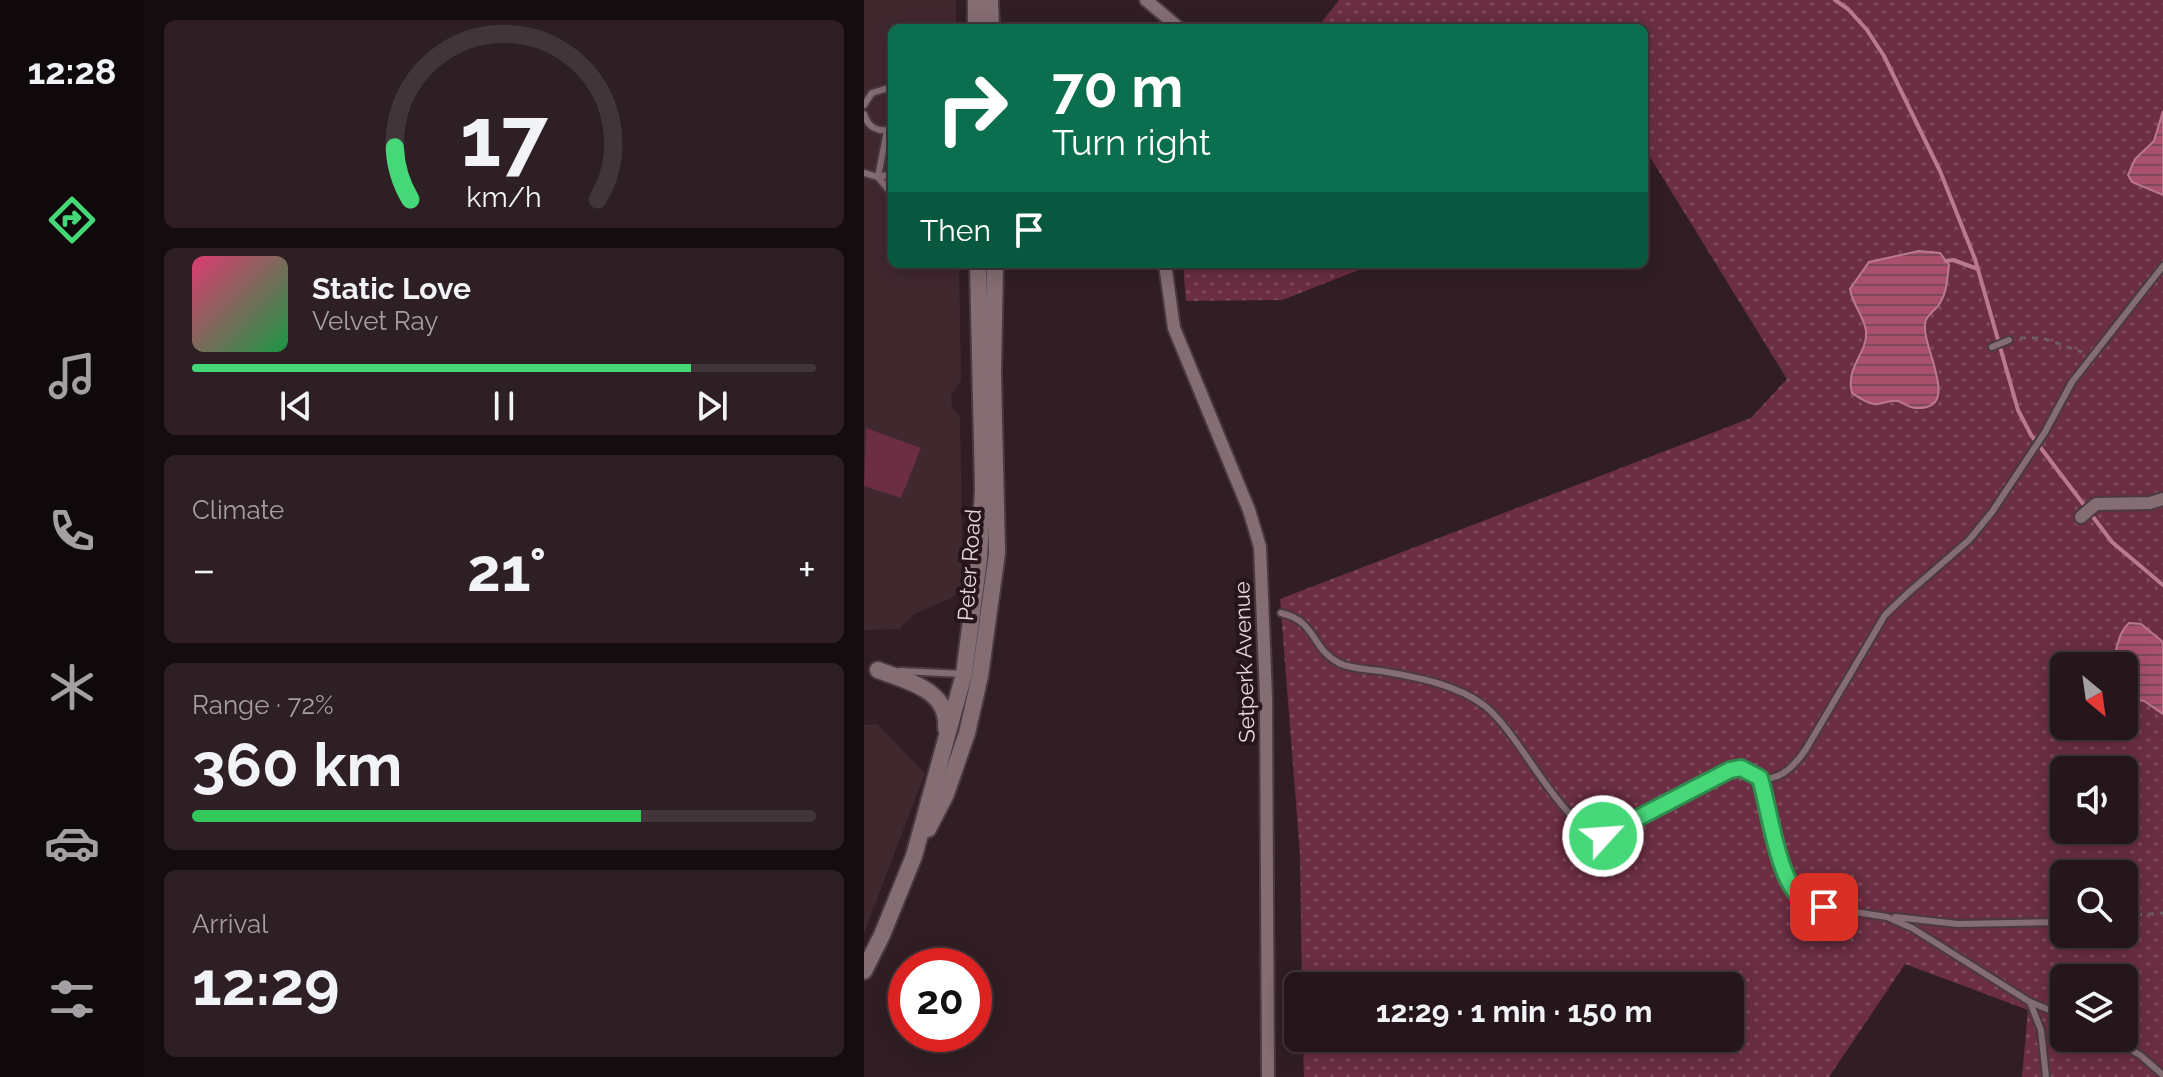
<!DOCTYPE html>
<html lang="en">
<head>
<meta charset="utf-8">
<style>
  :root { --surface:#25161b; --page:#2d1f24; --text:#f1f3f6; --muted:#a39fa3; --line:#42353a; --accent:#46d779 }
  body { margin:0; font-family:Raleway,sans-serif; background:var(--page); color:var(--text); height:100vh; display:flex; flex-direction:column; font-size:30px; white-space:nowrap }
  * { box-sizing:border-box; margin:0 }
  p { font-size:26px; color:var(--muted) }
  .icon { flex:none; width:44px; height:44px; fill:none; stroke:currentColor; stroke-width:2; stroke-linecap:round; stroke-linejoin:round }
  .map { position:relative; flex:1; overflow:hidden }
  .drawer { display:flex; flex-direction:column; gap:20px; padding:20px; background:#140c0f; width:720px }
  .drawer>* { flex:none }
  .guide { position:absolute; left:24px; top:24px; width:760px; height:244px; border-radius:12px; box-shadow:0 4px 20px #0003,0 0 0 2px var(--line); background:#0b6e4f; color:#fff; overflow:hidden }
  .needle { width:52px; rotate:151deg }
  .buttons { position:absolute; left:1186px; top:652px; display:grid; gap:16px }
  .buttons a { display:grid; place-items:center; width:88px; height:88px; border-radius:12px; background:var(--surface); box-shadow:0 4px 20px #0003,0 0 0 2px var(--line); font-size:40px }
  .speed { position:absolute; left:24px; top:948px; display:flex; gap:16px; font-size:40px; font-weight:700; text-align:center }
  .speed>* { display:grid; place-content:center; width:104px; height:104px; border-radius:50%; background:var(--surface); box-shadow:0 4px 20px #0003,0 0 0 2px var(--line); line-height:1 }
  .speed .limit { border:12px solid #d22; background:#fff; color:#111 }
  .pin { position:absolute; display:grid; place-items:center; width:68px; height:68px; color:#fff; margin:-34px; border-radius:16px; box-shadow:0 4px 12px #0006 }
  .me { position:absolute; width:88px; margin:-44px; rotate:64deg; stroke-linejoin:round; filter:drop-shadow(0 0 6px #0008) }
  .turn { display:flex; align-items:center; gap:28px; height:168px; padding:0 32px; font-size:36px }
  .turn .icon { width:104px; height:104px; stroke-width:2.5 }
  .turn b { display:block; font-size:56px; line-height:68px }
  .then { display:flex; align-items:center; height:76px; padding:0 32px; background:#0003; gap:16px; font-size:30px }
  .big { font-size:60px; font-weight:700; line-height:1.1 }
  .drawer .widget { flex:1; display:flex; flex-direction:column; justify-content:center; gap:12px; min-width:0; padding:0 28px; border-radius:12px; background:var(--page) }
  .drawer .dial { align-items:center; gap:0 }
  .dial svg { height:208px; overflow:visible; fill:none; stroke:var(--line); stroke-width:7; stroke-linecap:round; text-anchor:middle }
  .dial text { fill:var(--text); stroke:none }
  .song { display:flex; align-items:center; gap:24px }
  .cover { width:96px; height:96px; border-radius:12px; background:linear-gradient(135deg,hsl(340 70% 55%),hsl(140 70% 35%)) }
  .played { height:8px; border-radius:4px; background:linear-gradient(90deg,var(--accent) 80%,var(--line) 80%) }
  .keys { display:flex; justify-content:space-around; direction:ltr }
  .heat { display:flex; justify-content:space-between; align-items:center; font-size:44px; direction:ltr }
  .charge { height:12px; border-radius:6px; background:linear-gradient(90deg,#34c759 72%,var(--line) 0) }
  .trip { position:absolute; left:420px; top:972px; width:460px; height:80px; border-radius:12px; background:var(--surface); box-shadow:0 4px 20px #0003,0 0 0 2px var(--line); font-weight:700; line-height:80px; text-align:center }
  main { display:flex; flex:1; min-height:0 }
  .tab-bar { display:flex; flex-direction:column; width:144px; justify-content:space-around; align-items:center; background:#0f090b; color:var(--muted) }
  .tab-bar .icon { width:56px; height:56px }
  .tab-bar .current { color:var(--accent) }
  .tab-bar b { font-size:36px; color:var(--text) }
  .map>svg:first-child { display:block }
  .built { fill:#40282f }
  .grass { fill:url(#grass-dots); fill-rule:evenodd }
  .pitch { fill:#6b2e42 }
  .water { fill:url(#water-rules); stroke:#bb798e; stroke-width:2 }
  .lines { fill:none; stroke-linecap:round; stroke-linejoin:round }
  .stream { stroke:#bb798e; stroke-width:4 }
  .service-casing { stroke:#4a3a3f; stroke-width:10 }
  .minor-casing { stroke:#4a3a3f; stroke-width:16 }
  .secondary-casing { stroke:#4a3a3f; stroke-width:20 }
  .path { stroke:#6e5d62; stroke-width:3; stroke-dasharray:6 6; stroke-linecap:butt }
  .service { stroke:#846d73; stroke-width:6 }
  .minor { stroke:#846d73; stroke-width:12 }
  .secondary { stroke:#846d73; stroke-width:16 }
  .route-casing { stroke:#2e8c4f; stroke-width:20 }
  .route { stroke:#46d779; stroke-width:14 }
  .labels { text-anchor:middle; stroke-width:8; stroke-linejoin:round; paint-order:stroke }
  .street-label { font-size:22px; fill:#e6d9dc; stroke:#27151a }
</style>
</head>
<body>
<main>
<nav class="tab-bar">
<b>12:28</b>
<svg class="icon current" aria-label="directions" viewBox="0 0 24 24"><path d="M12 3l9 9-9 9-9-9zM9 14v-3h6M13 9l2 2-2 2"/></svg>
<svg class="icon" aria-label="music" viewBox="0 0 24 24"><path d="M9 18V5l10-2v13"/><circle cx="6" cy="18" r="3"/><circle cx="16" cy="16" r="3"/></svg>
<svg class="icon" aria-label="phone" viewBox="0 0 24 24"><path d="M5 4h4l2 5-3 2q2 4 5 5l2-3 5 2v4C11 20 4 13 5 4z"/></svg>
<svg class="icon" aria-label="climate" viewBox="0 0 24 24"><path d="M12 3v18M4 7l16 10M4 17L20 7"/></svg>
<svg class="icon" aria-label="car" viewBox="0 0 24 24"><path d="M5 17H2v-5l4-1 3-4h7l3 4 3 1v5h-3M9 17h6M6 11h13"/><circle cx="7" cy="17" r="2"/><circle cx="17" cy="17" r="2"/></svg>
<svg class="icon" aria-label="filters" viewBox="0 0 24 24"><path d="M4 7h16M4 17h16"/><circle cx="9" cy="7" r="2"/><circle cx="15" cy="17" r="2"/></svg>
</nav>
<section class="drawer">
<div class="widget dial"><svg viewBox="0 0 100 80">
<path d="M14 69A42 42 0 1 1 86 69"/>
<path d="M14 69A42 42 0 0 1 8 49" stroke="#46d779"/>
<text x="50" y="56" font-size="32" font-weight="700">17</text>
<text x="50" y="72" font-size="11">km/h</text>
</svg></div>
<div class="widget">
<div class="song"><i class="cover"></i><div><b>Static Love</b><p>Velvet Ray</p></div></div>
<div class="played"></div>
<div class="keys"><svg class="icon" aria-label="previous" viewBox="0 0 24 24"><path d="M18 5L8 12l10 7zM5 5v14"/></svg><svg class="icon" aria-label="pause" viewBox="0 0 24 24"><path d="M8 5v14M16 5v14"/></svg><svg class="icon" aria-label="next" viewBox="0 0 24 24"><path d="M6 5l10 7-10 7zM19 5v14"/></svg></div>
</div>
<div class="widget"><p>Climate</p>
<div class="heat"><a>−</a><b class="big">21°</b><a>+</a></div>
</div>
<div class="widget"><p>Range · 72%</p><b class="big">360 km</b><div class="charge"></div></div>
<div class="widget"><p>Arrival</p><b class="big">12:29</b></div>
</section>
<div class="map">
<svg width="1299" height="1077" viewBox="0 0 1299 1077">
  <defs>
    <pattern id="grass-dots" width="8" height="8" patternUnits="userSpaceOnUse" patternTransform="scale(2)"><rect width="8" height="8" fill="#6b2e42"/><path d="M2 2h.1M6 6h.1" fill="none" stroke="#804c5d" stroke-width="1.8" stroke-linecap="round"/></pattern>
    <pattern id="water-rules" width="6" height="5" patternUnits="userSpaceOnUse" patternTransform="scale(2)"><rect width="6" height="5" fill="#a9506d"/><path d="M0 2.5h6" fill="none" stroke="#7c495a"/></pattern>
  </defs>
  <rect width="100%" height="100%" fill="#311e24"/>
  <g class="built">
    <polygon points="0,0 92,0 92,28 28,28 28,264 95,264 97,380 87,396 88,407 96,417 99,589 85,599 52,613 35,629 0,630"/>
    <polygon points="13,724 61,773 0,933 0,725"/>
  </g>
  <g class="grass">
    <path d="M475,0H1299V1077H1158L1164,1010L1041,964L965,1077H440L439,1038H866V986H438L436,855L416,599L887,418L923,379L786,157L780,159V28H453ZM1200,666H1260V726H1200ZM1200,770H1260V830H1200ZM1200,874H1260V934H1200ZM1200,978H1260V1038H1200Z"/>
    <polygon points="319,264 510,264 418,300 322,301"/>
  </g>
  <polygon class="pitch" points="2,428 57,448 37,498 0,486"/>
  <g class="water">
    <polygon points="1299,111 1299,195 1268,182 1264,175 1271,159 1290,141"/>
    <path d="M1055,251L1076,253L1085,265C1083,280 1083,294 1074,306C1071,310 1064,315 1062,320C1053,342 1102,411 1051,408C1044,407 1040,403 1034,401C1026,399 1017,405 1010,404C1002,403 994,397 988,393C981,367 1004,353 1002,331C1000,316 988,304 986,289L1005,262Z"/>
    <path d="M1265,623L1277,624L1299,642V714L1280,701L1260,697V666H1245C1255,652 1252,634 1265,623Z"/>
  </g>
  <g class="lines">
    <g class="stream">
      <polyline points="971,0 984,9 1003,30 1020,56 1076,171 1111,259 1154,410 1167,435 1248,542 1299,585"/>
      <polyline points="1082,261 1089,260 1114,269"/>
    </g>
    <g class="service-casing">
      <g id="service">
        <polyline points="0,105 8,93 21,89 28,90"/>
        <path d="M0,114C4,127 14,133 28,129"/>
        <polyline points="0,173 14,177 28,174"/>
        <polyline points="14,177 23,131"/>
        <polyline points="14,177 28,194"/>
        <polyline points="1128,347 1145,340"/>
        <path d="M417,613C453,621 447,649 475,663C486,669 504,669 517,671C552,677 592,684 621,706C659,737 694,824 739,836L866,770C883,768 882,776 896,778C916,782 932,764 942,749L1021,615L1044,593L1105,540L1128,512L1181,432L1208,382L1299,266"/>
        <polyline points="36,671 100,674"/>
        <polyline points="896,778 918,866 930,891 938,900 960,907 1023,917 1048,928 1166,1002 1177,1030 1182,1077"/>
        <polyline points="1031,917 1094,924 1200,922"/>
        <polyline points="1166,1002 1200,1016"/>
        <polyline points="1246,1038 1276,1055 1299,1075"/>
      </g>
    </g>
    <g class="minor-casing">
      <g id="minor">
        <polyline points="282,0 315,28"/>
        <polyline points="301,264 310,328 385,510 396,547 402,697 404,1077"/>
        <polyline points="1217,517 1232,504 1286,503 1299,499"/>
      </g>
    </g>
    <g class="secondary-casing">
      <g id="secondary">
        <polyline points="112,0 112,28"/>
        <polyline points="126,0 127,28"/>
        <path d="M14,670C42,681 85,689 82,728"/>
        <polyline points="64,829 82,794 103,733 116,676 133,553 129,374 131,264"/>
        <polyline points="0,971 18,935 50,856 100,674 115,559 119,489 114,264"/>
      </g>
    </g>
    <g class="path">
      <polyline points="1156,338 1178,338 1218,352"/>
      <polyline points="1260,916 1299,913"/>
    </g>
    <use href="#service" class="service"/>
    <use href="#minor" class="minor"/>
    <use href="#secondary" class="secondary"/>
  </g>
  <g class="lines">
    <g class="route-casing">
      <path id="route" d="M739,836L866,770L877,768L896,778C905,808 914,880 937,898C943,903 953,905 960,907"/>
    </g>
    <use href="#route" class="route"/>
  </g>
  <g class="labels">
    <g class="street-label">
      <text transform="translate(105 565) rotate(-86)" y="8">Peter Road</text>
      <text transform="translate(380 662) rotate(-92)" y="8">Setperk Avenue</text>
    </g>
  </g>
</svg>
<div class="buttons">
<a><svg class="needle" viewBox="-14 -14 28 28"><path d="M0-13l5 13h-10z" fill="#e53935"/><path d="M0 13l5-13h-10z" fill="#a39fa3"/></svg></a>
<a><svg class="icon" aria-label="sound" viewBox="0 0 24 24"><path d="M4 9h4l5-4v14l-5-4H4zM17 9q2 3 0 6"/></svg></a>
<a><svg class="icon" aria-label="search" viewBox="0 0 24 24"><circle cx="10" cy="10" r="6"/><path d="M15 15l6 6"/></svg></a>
<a><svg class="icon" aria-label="layers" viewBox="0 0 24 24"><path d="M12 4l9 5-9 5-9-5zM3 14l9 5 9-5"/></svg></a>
</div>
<div class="speed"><div class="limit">20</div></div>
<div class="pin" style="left:960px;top:907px;background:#d93025"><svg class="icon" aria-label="arrive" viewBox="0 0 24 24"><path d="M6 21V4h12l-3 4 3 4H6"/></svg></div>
<svg class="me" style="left:739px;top:836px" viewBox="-20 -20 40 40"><circle r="17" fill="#46d779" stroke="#fff" stroke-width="3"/><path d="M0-11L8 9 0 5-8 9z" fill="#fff"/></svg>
<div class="trip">12:29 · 1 min · 150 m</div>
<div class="guide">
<div class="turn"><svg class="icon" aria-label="right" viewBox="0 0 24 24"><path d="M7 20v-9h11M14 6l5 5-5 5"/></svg><div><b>70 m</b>Turn right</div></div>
<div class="then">Then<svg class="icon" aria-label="arrive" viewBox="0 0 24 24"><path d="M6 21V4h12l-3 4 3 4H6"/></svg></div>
</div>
</div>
</main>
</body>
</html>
